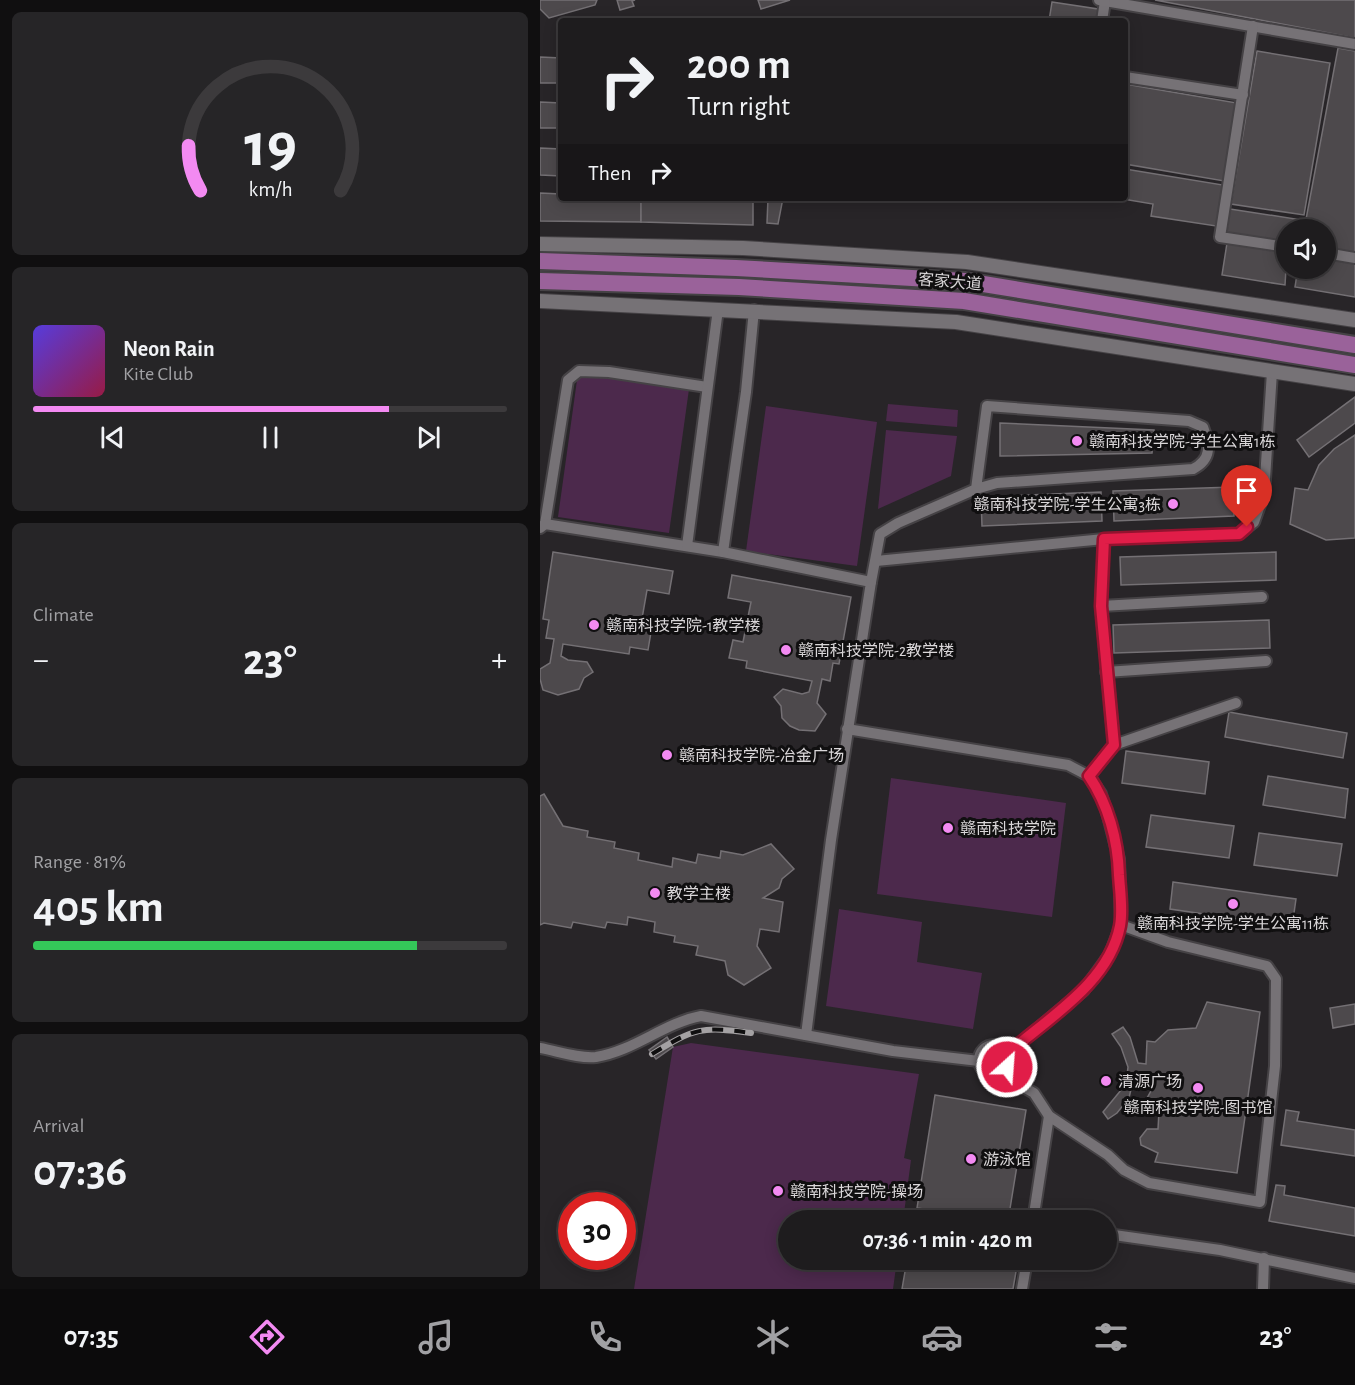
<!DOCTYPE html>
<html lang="en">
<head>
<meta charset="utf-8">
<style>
  :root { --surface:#1e1c1e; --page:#262527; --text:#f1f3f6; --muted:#a1a1a4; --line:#3c3a3c; --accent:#f38af2 }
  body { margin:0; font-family:"Alegreya Sans","Noto Sans SC",sans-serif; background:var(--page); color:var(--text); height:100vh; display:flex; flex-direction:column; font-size:22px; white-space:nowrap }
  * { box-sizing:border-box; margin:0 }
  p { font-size:20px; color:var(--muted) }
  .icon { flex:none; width:33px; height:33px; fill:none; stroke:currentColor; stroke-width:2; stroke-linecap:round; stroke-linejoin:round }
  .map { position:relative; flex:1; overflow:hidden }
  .side { display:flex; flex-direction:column; gap:12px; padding:12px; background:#100f10; width:540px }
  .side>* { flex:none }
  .banner { position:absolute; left:18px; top:18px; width:570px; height:183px; border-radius:6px; box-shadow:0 3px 15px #0003,0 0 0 2px var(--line); background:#1e1c1e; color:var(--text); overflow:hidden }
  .controls { position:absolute; left:736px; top:219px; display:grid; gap:12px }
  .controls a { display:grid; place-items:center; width:60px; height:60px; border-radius:50%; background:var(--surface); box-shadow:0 3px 15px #0003,0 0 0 2px var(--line); font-size:30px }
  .speed { position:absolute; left:18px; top:1192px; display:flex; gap:12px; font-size:30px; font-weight:700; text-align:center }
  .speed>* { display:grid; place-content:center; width:78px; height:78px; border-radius:50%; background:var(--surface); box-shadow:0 3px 15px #0003,0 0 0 2px var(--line); line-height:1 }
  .speed .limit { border:9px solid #d22; background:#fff; color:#111 }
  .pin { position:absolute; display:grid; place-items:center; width:51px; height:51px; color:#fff; margin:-62px -26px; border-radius:50% 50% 50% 0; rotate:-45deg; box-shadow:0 0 6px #0007 }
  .pin .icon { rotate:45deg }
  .me { position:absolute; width:66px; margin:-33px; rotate:26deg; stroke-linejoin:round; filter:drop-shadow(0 0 4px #0008) }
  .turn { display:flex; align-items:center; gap:21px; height:126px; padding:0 30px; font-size:27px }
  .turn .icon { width:78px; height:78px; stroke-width:2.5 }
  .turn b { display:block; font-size:42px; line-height:51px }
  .then { display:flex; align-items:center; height:57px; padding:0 30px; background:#0003; gap:12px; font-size:22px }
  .big { font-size:45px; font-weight:700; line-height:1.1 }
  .side .tile { flex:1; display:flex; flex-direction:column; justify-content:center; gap:9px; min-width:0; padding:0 21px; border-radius:9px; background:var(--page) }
  .side .dial { align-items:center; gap:0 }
  .dial svg { height:156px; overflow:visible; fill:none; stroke:var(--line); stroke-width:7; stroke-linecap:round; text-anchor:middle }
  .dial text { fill:var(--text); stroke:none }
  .song { display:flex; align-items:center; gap:18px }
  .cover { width:72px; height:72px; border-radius:9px; background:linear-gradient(135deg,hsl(250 70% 55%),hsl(340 70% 35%)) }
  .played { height:6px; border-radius:3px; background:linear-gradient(90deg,var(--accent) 75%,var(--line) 75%) }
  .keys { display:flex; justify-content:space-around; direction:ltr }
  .heat { display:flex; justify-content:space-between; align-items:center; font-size:33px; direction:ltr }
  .charge { height:9px; border-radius:4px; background:linear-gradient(90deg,#34c759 81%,var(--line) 0) }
  .trip { position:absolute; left:238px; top:1210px; width:339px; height:60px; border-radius:30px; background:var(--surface); box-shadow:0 3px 15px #0003,0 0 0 2px var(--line); font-weight:700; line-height:60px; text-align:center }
  .menu { display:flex; height:96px; justify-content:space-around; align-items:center; background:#0c0b0c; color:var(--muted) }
  .menu .icon { width:42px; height:42px }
  .menu .on { color:var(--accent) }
  .menu b { font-size:27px; color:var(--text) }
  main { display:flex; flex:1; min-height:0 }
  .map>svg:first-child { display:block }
  .green { fill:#4c294c }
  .building { fill:#4d494c; stroke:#747074; stroke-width:1.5 }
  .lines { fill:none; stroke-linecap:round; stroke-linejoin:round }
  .minor-casing { stroke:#454245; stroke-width:14 }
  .tertiary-casing { stroke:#454245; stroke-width:16 }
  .primary-casing { stroke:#454245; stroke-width:20 }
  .minor { stroke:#767276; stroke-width:10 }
  .tertiary { stroke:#767276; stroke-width:14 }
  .primary { stroke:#9a629a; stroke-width:16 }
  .rail-casing { stroke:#a4a1a3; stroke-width:6 }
  .rail { stroke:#100f10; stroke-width:4; stroke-dasharray:11; stroke-linecap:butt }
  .route-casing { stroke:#92132f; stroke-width:15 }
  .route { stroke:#e11d48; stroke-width:10 }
  .poi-dot { fill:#f38af2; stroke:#100f10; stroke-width:2 }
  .labels { text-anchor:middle; stroke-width:6; stroke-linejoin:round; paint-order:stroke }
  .street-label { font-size:16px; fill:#dad7d9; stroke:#100f10 }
  .poi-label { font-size:16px; fill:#dad7d9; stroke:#100f10; text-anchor:start }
</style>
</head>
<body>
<main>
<section class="side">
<div class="tile dial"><svg viewBox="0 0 100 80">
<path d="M14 69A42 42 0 1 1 86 69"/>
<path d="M14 69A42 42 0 0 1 8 46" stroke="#f38af2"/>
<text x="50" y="56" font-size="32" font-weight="700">19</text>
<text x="50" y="72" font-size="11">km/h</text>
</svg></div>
<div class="tile">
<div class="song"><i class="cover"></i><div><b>Neon Rain</b><p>Kite Club</p></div></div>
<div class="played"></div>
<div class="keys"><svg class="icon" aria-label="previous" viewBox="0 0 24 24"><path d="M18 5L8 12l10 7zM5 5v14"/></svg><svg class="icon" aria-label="pause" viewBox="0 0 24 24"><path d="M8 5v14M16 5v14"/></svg><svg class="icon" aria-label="next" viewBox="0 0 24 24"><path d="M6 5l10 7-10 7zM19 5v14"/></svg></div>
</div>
<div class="tile"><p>Climate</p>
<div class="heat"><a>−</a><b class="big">23°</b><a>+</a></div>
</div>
<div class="tile"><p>Range · 81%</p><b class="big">405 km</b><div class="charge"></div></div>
<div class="tile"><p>Arrival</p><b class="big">07:36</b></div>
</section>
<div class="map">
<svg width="815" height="1289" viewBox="0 0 815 1289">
  <rect width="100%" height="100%" fill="#282528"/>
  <g class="green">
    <polygon points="38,373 149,389 129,533 18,517"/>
    <polygon points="348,404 418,410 417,427 346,421"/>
    <polygon points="226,406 337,422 317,566 206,551"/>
    <polygon points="346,430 417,436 411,476 338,509"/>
    <polygon points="351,778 526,803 512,917 337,894"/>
    <polygon points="299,909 382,922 377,962 442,973 433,1029 286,1006"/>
    <polygon points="151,1043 379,1074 364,1158 371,1160 363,1221 249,1221 249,1260 357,1260 353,1289 94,1289 133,1047"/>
  </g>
  <g class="building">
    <polygon points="0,0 57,0 55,5 9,18 0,9"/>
    <polygon points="77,0 95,0 92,1 94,6 80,10"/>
    <polygon points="218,0 250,0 221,9"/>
    <polygon points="615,0 815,0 815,38"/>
    <polygon points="512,2 558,9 557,21 509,21"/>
    <polygon points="798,48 815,51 815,255 786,249 786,230 764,230"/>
    <polygon points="717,51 790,63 764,215 691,204"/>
    <polygon points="0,57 21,58 21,83 0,83"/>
    <polygon points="585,84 697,103 684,181 585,164"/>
    <polygon points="0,102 21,103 21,128 0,128"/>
    <polygon points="0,148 21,149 21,176 0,175"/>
    <polygon points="585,169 683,185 676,226 611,216 613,204 577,198 585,198"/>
    <polygon points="0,193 21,194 21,198 101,198 101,222 0,221"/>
    <polygon points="101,198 213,198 213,225 101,222"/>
    <polygon points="228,198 243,198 238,224 227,223"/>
    <polygon points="690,209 762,220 760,230 747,230 747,245 686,236"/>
    <polygon points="687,243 747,253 745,285 682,275"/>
    <polygon points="786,258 815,263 815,297 755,287 758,268 786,268"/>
    <polygon points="815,397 815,423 769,457 757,440"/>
    <polygon points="460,423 614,430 612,453 460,456"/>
    <polygon points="815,435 815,538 786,540 750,524 755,488 768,490 779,465 794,449"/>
    <polygon points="693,487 694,516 574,521 573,491"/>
    <polygon points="561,492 562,521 442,526 441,497"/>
    <polygon points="13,552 133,571 129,594 107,590 100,630 111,632 108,650 90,647 89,654 23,644 21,656 28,660 47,662 53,672 44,678 39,689 18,695 3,690 0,679 0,669 10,663 14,639 6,638 9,620 3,619"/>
    <polygon points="736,552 736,580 581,585 580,557"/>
    <polygon points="192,575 311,597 299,664 293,663 290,681 282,679 277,703 286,714 275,731 259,730 250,726 242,718 241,706 234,697 243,689 262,694 269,692 272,681 206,668 207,661 189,658 193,640 203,642 211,602 188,598"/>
    <polygon points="729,620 730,648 574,653 573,625"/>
    <polygon points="689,712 807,733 803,758 685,737"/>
    <polygon points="586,751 669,762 665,794 582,783"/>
    <polygon points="728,776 808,789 805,818 723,805"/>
    <polygon points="4,794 23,826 48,831 47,837 75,842 74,848 99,853 98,860 132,867 133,858 156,863 158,854 180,858 181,851 203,855 231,844 254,869 242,879 239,888 223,898 243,902 239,932 220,929 217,946 231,968 204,985 188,975 185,961 156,955 158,946 134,942 135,936 114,932 115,922 88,917 87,925 67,922 65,928 33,922 31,928 4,923 0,925 0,796"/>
    <polygon points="611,815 694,826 689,858 606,847"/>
    <polygon points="719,833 802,844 797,876 714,865"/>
    <polygon points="633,882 756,899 752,927 630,909"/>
    <polygon points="667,1002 720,1012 697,1173 615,1162 618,1153 601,1145 600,1138 607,1129 618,1129 619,1111 601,1109 612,1089 592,1085 589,1098 577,1113 568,1119 563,1112 586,1084 588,1067 581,1047 572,1034 583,1027 590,1037 598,1063 606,1064 607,1041 615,1042 628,1030 656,1028"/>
    <polygon points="815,1004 815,1024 793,1028 790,1008"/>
    <polygon points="127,1037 133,1047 116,1059 109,1050"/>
    <polygon points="395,1095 486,1110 468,1221 377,1208"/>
    <polygon points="746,1110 759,1112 757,1121 815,1130 815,1156 741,1145"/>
    <polygon points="736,1185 745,1186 744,1195 815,1208 815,1236 729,1221"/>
    <polygon points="367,1260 478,1260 473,1289 362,1289"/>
  </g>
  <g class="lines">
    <g class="minor-casing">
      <g id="minor">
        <polyline points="559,0 815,44"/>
        <polyline points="562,21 565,1"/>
        <polyline points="713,26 680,237 747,247"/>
        <polyline points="585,77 703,95"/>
        <polyline points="786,253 815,258"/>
        <polyline points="5,524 28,380 39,371 69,372 167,387"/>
        <polyline points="0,528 5,524 183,552 331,582 291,840 266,1035"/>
        <polyline points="147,546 178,309"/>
        <polyline points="183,552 206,392 214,310"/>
        <polyline points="336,561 564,539 699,534 714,522 724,494 732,372"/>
        <path d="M331,582L340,534L358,523L436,489L447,406L649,421L663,427C670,446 672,459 653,469L457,483L436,489"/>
        <polyline points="561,606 722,597"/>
        <polyline points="566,672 726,661"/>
        <polyline points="307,729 528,765 549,776 561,794 568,816 579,859 581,925 570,954 544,990 467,1054"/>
        <polyline points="574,745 696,703"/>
        <polyline points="549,776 574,745 561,606 564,539"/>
        <circle cx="454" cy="1060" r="15"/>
        <path d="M0,1048C17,1051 39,1059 56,1057C94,1051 124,1023 161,1016L353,1051L439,1061"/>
        <polyline points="461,1074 494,1093 509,1116 568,1155 584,1170 609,1183 720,1202 735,1066 736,979 727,966 628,942 581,925"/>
        <polyline points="493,1221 509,1116"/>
        <polyline points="567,1234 680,1250 815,1278"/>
        <polyline points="482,1289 487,1260"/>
        <polyline points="723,1289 724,1258"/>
      </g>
    </g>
    <g class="tertiary-casing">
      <g id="tertiary">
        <polyline points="0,244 203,248 427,262 815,320"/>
        <polyline points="0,301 416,322 815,384"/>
      </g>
    </g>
    <g class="primary-casing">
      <g id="primary">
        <polyline points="0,261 196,268 425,281 815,345"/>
        <polyline points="0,281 199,287 424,301 815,365"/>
      </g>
    </g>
    <use href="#minor" class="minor"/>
    <use href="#tertiary" class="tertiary"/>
    <use href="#primary" class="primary"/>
    <g class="rail-casing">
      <path id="rail" d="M112,1054C155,1028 161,1026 211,1033"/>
    </g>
    <use href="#rail" class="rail"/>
  </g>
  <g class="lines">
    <g class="route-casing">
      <path id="route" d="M467,1067V1054C508,1018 569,983 580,926C583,910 580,891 579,875C578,840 568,804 549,776L574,745L561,606L564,539L699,534L707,527"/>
    </g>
    <use href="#route" class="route"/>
  </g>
  <g class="poi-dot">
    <circle cx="537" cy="441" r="6"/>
    <circle cx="633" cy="504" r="6"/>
    <circle cx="54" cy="625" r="6"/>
    <circle cx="246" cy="650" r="6"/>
    <circle cx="127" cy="755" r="6"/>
    <circle cx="408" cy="828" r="6"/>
    <circle cx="115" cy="893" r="6"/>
    <circle cx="693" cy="904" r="6"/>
    <circle cx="566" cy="1081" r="6"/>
    <circle cx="658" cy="1088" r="6"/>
    <circle cx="431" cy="1159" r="6"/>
    <circle cx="238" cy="1191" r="6"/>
  </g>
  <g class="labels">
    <g class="street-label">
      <text transform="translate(410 281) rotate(5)" y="6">客家大道</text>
    </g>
    <g class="poi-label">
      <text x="549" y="447">赣南科技学院-学生公寓1栋</text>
      <text x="621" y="510" text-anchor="end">赣南科技学院-学生公寓3栋</text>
      <text x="66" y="631">赣南科技学院-1教学楼</text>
      <text x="258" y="656">赣南科技学院-2教学楼</text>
      <text x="139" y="761">赣南科技学院-冶金广场</text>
      <text x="420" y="834">赣南科技学院</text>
      <text x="127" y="899">教学主楼</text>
      <text x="693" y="929" text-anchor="middle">赣南科技学院-学生公寓11栋</text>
      <text x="578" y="1087">清源广场</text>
      <text x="658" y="1113" text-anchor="middle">赣南科技学院-图书馆</text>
      <text x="443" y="1165">游泳馆</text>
      <text x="250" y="1197">赣南科技学院-操场</text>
    </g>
  </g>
</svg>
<div class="controls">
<a><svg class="icon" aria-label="sound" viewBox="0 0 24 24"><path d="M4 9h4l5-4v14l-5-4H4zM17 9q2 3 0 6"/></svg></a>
</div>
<div class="speed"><div class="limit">30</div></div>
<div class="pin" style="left:707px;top:527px;background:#d93025"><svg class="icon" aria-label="arrive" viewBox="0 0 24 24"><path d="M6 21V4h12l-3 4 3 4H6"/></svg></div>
<svg class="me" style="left:467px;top:1067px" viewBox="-20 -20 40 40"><circle r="17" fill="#e11d48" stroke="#fff" stroke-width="3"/><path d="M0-11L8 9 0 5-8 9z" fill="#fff"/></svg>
<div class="trip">07:36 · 1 min · 420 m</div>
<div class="banner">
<div class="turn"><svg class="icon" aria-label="right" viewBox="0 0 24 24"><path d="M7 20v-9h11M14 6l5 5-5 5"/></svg><div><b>200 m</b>Turn right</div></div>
<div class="then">Then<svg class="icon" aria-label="right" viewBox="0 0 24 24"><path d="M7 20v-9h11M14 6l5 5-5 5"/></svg></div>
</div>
</div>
</main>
<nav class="menu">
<b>07:35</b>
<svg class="icon on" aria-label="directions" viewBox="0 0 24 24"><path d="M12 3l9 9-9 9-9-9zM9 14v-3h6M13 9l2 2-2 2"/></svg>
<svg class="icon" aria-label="music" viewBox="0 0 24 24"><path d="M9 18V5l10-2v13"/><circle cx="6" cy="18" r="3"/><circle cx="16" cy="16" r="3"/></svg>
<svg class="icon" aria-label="phone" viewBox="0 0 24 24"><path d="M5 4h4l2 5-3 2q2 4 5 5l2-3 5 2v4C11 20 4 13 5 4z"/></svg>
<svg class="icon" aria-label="climate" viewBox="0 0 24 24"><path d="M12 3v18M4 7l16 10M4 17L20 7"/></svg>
<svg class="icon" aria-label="car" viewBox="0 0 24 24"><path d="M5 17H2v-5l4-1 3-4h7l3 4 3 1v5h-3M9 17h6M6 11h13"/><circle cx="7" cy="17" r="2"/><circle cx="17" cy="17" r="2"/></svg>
<svg class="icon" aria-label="filters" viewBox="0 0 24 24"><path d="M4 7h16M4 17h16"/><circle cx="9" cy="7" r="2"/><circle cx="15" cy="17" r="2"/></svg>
<b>23°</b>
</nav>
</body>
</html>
